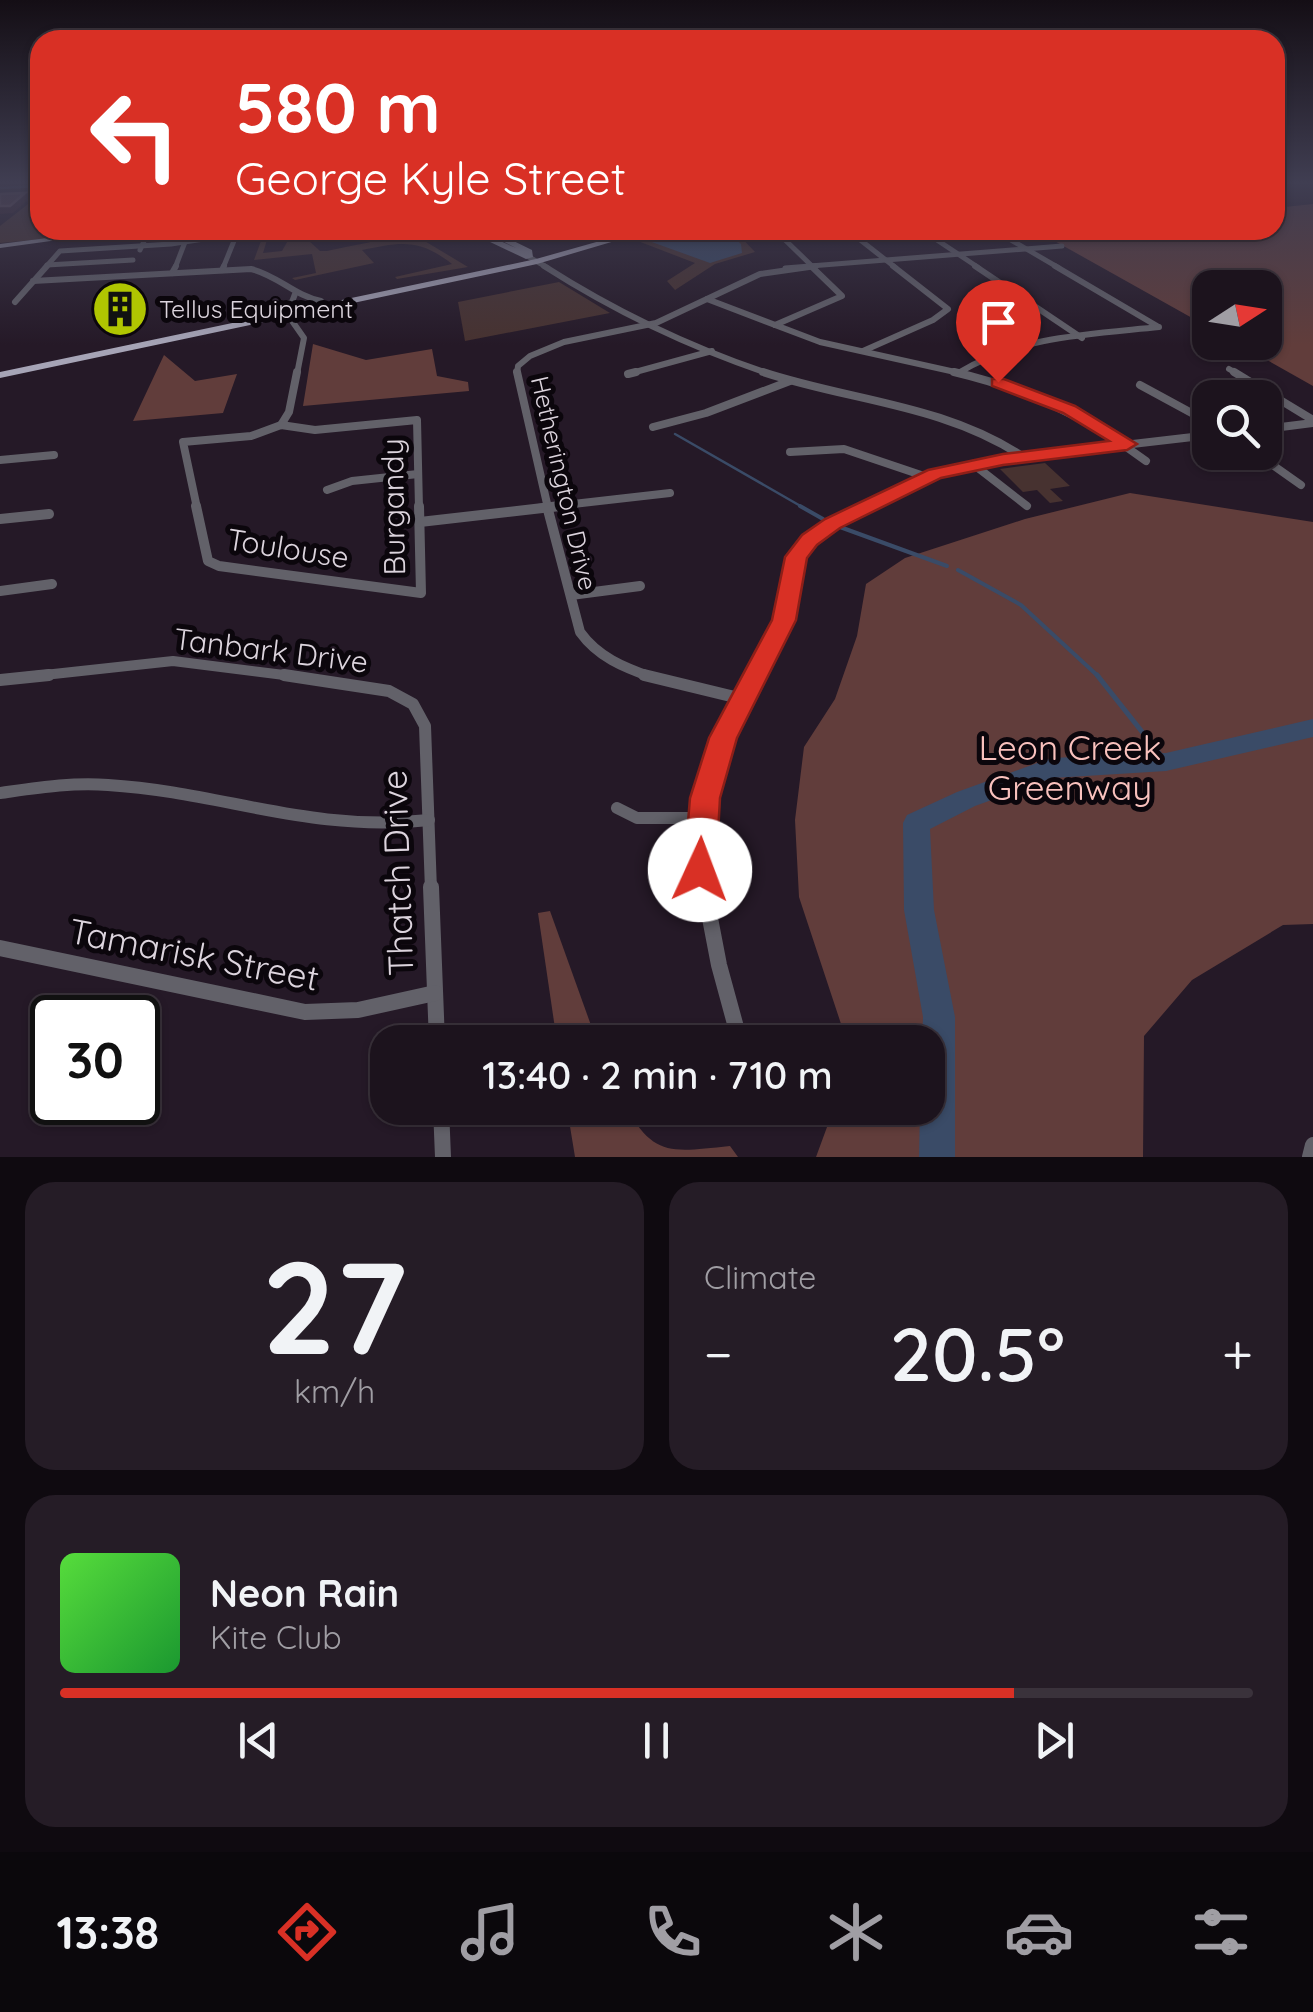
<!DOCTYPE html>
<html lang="en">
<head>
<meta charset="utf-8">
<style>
  :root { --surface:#1c131d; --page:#251c26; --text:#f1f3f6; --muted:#a09ea4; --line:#3a323b; --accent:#d93025 }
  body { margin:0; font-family:Quicksand,sans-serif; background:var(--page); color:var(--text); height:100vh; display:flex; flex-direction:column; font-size:38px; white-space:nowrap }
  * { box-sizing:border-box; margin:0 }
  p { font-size:32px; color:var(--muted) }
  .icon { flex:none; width:55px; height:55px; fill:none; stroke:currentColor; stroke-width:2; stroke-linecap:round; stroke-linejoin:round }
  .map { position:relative; height:1157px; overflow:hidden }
  .drawer { display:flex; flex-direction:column; gap:25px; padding:25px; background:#0f0a10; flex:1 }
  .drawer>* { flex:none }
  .banner { position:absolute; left:30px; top:30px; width:1255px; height:210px; border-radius:30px; box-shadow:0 2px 8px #0004,0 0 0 2px var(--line); background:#d93025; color:#fff; overflow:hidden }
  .needle { width:65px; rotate:78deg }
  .controls { position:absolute; left:1192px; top:270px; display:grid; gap:20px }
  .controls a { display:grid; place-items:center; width:90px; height:90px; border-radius:20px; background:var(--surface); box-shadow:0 2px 8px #0004,0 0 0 2px var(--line); font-size:50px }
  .speed { position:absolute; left:30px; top:995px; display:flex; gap:20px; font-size:50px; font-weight:700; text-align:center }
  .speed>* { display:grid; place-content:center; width:130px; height:130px; border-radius:50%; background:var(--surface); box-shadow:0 2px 8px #0004,0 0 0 2px var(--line); line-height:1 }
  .speed .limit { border:5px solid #111; border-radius:15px; background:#fff; color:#111 }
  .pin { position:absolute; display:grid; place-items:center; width:85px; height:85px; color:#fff; margin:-102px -42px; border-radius:50% 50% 50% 0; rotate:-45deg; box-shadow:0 0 10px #0007 }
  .pin .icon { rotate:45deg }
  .me { position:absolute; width:110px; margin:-55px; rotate:2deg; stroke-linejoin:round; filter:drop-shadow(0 0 8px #0008) }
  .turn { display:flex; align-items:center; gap:35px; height:210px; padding:0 40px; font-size:45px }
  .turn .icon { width:130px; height:130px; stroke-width:2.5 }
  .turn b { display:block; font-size:70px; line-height:85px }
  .big { font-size:75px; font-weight:600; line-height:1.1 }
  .drawer .tile { flex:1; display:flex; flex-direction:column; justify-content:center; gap:15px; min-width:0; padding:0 35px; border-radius:30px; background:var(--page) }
  .drawer .dial { align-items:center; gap:0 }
  .dial b { font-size:130px; line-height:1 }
  .song { display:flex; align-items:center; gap:30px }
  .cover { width:120px; height:120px; border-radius:15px; background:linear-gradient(135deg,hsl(110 70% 55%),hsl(130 70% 35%)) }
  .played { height:10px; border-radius:5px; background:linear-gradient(90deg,var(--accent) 80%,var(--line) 80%) }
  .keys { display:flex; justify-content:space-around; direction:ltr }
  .heat { display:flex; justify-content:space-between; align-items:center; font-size:55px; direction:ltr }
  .drawer .tiles { flex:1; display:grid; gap:25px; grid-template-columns:1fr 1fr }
  .tile:last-child { grid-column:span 2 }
  .trip { position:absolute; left:370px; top:1025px; width:575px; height:100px; border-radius:30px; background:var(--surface); box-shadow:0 2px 8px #0004,0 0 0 2px var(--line); font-weight:600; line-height:100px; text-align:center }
  .dock { display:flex; height:160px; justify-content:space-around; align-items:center; background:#0b080c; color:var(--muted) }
  .dock .icon { width:70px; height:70px }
  .dock .on { color:var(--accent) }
  .dock b { font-size:45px; color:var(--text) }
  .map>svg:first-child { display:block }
  .green { fill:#473230 }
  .forest { fill:#613d3b }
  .water { fill:#3a4b67 }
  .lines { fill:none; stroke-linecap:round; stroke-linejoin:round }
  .stream-far2 { stroke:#3a4b67; stroke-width:2.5 }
  .stream-far1 { stroke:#3a4b67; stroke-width:4 }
  .stream { stroke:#3a4b67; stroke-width:5 }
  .river { fill:#3a4b67; fill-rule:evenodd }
  .street-far5 { stroke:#626169; stroke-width:5 }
  .street-far4 { stroke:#626169; stroke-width:6 }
  .street-far3 { stroke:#626169; stroke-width:8 }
  .street-far2 { stroke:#626169; stroke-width:10 }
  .street-far1 { stroke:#626169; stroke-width:12 }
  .street { stroke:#626169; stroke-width:16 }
  .secondary { fill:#888795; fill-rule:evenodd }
  .primary { fill:#a6a4b6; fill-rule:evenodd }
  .shaded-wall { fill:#37202d }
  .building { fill:#5d424e; stroke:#715965; stroke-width:2.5 }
  .route { fill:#d93025; stroke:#8d1f18; stroke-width:2.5 }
  .labels { text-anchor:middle; stroke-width:10; stroke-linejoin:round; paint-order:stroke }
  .far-poi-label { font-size:25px; fill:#dcd4dd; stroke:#0b060c; text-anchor:start }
  .far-street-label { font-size:25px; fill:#dcd4dd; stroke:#0b060c }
  .street-label { font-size:30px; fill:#dcd4dd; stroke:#0b060c }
  .near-park-label { font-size:35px; fill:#f9c1bd; stroke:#0b060c }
  .near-street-label { font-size:35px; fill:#dcd4dd; stroke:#0b060c }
</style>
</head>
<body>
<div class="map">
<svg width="1313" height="1157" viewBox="0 0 1313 1157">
  <rect width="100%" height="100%" fill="#251927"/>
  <g class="green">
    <polygon points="40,200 40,230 76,230 66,237 0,243 0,226 32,201"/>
    <path d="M265,230H270L263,253L282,251L294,230H349L308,240L320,251H327C359,245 438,226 465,232L423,240L468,267L397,279L395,277L452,264C419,238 401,242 362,250L374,263L295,280L292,278L316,273L312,254L254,260Z"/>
    <polygon points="655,230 728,230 736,232 755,252 715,264 675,290 667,281 695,263 630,238"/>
    <polygon points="559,282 610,313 465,341 458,302"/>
    <polygon points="1045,463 1070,486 1050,489 1063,501 1050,503 1037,490 1023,492 1000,469"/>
  </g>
  <g class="forest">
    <polygon points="1313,204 1313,386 1237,343 1265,342 1265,288 1210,288 1210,328 1035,230 1275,230 1275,208"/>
    <polygon points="313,344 366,360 432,349 437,376 468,382 469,391 303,406"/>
    <polygon points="164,355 195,381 237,374 223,413 133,421"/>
    <polygon points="1130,493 1313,522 1313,924 1283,925 1192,980 1144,1036 1143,1157 816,1157 834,1108 928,1108 928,1042 847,1042 799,897 795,820 804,747 835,699 857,636 866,584 905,558 1025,519"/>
    <polygon points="550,911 597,1042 557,1042 538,913"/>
    <path d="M567,1108H626C655,1157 671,1152 730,1146L738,1157H575Z"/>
  </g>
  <path class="water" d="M676,230C699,230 724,226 741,244L742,253L710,263L649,241Z"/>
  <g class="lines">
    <g class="stream-far2">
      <polyline points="0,188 40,186"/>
      <polyline points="675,434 804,508"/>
    </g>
    <g class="stream-far1">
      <polyline points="800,506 823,519"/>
      <polyline points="840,527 947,566"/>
      <polyline points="958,570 1021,605 1099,677"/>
    </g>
    <polyline class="stream" points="1097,675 1166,762"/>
    <polygon class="river" points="1313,719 1313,737 1166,771 1053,778 975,806 930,829 934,910 955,1017 955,1157 919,1157 920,1108 928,1108 928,1042 922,1042 923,1017 904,910 903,823 907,815 957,792 1051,758 1166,753"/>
    <g class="street-far5">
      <polyline points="135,230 146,237 140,250"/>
      <polyline points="922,230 979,268"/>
      <polyline points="994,230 1059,268"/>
      <polyline points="780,235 814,268"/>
      <polyline points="854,235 896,268"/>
      <polyline points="145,236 170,230"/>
      <polyline points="529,257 548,268"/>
      <polyline points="47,265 133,260"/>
      <polyline points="45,268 60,251 171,244 237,234"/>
      <polyline points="175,268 185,242"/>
      <polyline points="223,268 238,231"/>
      <polyline points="785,268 1062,246"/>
    </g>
    <g class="street-far4">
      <path d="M544,266C616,312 689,347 770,374"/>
      <polyline points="975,266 1082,338"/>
      <polyline points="1055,266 1157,326"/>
      <polyline points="222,270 224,266"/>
      <polyline points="172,273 176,266"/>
      <path d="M33,281L251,269C277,275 295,296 321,301"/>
      <polyline points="707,299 820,342 964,374"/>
      <polyline points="15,302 47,266"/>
      <polyline points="283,308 304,338 297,374"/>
      <polyline points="246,316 292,302 295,294"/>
      <polyline points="775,325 842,296 811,266"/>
      <polyline points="863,351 933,320 948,309 893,266"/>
      <polyline points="1229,369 1238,374"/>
      <path d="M960,372C1019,336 1092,334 1159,327"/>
      <polyline points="517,374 518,366 530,356 564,342 656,323 760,274 816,266"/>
      <polyline points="628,374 712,351"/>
    </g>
    <g class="street-far3">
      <polyline points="517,372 548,508"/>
      <path d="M763,372C851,401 942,404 1022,456"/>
      <path d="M954,372C1026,389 1087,417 1146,461"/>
      <polyline points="1234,372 1313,420"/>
      <polyline points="628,374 636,372"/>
      <polyline points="1140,385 1210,423"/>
      <polyline points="281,425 289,412 297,372"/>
      <polyline points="653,427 706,413 790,381"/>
      <polyline points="1265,429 1313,423"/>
      <polyline points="790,452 844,449 927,477"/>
      <polyline points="1254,452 1301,485"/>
      <polyline points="0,460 54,455"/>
      <polyline points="973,464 1027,506"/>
      <polyline points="327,490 352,481 418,474"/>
      <polyline points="197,508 183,442 251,436 281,425 315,430 417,420 419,508"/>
      <polyline points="538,508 670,493"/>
      <polyline points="863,508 935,474 1003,459 1210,435"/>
    </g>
    <g class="street-far2">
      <polyline points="196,506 208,561 219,566 421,593 419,506"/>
      <path d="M547,506L580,632C598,657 623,667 651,677"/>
      <polyline points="0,519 49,514"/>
      <polyline points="420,522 560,506"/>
      <polyline points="0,591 52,584"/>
      <polyline points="571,595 640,586"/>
      <polyline points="26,677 173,661 300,677"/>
      <polyline points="755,677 785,618 796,557 832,523 868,506"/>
    </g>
    <g class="street-far1">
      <polyline points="284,675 389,691 413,704 425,726 431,890"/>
      <polyline points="644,675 743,699"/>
      <polyline points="0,680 49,675"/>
      <path d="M0,793C36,788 72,782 108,785C222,792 309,833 429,820"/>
      <polyline points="617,808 637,818 702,818"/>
      <path d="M705,890C699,810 717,744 757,675"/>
    </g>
    <g class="street">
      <polyline points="431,887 437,1042"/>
      <polyline points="704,887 719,965 740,1042"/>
      <polyline points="0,948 305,1012 358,1010 435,993"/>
      <polyline points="441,1108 443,1157"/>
      <polyline points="1310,1157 1313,1145"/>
    </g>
    <g class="secondary">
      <polygon points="110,230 131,230 0,248 0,244"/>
      <polygon points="465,230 475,230 516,248 481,230 491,230 532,250 533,257 526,259"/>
    </g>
    <polygon class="primary" points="639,230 652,230 537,264 0,378 0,372 536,259"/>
  </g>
  <g class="shaded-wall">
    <polygon points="25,193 28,200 13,213 0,214 0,206"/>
    <polygon points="132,288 135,297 125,323 108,326 105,318"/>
  </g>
  <g class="building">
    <polygon points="25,193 10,206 0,206 0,194"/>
    <polygon points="132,288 122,314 105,318 99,304 103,303 108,291"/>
  </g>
  <linearGradient id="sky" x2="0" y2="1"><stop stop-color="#140e15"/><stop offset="0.53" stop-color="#403e52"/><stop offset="1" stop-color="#403e52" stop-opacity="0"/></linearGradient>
  <rect width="1313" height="345" fill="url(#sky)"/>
  <polygon class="route" points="992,379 1004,379 1075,406 1137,444 1127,450 1003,465 941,478 840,528 817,545 807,558 796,620 737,738 720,798 716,870 711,880 700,884 689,880 684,870 690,798 709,738 772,620 785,557 802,535 825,519 928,470 1003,454 1109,441 1063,413 992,386"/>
  <defs>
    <g id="building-disc" transform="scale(2.875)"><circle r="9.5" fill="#b0c501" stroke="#0b060c"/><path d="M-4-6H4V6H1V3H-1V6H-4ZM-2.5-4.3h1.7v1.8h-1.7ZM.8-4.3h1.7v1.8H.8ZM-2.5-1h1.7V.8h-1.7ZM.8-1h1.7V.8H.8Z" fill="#111"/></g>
  </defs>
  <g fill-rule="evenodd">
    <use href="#building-disc" x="120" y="309"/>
  </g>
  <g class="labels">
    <g class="far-poi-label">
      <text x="159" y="318">Tellus Equipment</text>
    </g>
    <g class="far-street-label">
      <text transform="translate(564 483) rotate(77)" y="9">Hetherington Drive</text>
    </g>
    <g class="street-label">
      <text transform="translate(394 507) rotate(-91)" y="10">Burgandy</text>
      <text transform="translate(288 549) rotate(9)" y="10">Toulouse</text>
      <text transform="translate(271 651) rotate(7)" y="10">Tanbark Drive</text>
    </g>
    <g class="near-park-label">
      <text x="1070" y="760">Leon Creek<tspan x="1070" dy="40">Greenway</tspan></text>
    </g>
    <g class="near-street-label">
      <text transform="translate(398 873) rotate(-92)" y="12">Thatch Drive</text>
      <text transform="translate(194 955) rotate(11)" y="12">Tamarisk Street</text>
    </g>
  </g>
</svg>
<div class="controls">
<a><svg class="needle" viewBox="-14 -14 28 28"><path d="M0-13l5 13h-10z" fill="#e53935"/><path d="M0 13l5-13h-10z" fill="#a09ea4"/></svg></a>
<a><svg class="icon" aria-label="search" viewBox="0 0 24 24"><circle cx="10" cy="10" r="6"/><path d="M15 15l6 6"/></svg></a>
</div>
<div class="speed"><div class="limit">30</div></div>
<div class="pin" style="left:998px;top:382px;background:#d93025"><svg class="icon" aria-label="arrive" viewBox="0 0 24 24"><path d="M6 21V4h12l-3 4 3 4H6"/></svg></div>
<svg class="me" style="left:700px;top:870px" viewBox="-20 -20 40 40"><circle r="19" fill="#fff"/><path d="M0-13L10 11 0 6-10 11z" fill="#d93025"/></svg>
<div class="trip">13:40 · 2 min · 710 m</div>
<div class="banner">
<div class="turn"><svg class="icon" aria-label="left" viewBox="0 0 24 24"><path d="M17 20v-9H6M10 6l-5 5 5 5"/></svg><div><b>580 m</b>George Kyle Street</div></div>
</div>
</div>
<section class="drawer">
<div class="tiles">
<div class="tile dial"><b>27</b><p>km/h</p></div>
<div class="tile"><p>Climate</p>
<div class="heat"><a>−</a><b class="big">20.5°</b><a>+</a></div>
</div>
<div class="tile">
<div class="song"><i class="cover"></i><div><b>Neon Rain</b><p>Kite Club</p></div></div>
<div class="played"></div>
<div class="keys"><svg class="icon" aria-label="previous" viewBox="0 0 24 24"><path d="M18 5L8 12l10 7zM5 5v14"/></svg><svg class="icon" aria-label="pause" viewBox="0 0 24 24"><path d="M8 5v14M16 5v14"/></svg><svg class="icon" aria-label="next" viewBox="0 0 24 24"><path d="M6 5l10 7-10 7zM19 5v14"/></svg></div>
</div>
</div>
</section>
<nav class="dock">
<b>13:38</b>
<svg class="icon on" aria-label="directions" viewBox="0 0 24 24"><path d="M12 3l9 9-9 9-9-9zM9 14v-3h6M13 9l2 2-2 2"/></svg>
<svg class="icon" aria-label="music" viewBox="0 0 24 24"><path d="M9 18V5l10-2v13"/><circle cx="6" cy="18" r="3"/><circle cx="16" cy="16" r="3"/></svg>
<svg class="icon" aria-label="phone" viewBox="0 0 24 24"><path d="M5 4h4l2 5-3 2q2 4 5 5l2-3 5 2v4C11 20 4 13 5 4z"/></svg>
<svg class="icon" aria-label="climate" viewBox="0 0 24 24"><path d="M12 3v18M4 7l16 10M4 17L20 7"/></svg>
<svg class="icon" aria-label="car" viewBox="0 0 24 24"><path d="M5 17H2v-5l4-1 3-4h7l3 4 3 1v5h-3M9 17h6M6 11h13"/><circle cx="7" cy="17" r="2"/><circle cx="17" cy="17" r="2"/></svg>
<svg class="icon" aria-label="filters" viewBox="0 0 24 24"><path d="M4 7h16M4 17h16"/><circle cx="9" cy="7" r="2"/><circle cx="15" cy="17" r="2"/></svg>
</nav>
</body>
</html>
